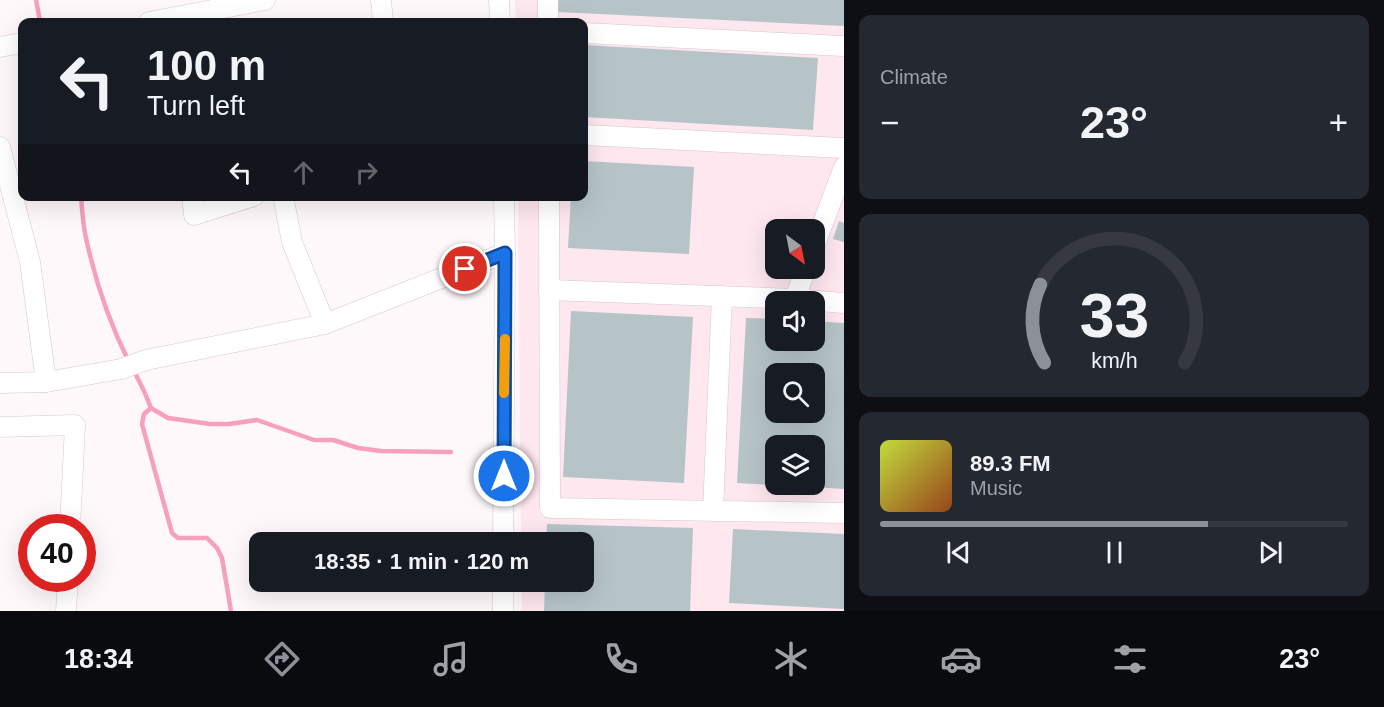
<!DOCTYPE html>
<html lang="en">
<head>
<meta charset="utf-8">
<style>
  :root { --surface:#171b24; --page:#242831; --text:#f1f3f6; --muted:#9ea1a6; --line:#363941; --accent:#8c9099 }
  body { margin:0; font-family:Helvetica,sans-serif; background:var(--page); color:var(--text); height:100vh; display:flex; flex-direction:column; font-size:22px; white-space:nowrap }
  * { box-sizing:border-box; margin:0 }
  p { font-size:20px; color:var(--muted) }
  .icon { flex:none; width:33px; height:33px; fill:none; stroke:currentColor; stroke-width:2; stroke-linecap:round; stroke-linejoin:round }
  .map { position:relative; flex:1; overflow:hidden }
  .panel { display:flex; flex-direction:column; gap:15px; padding:15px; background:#0d0f14; width:540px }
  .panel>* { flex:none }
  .guide { position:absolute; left:18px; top:18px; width:570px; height:183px; border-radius:12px; box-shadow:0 6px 24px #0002; background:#171b24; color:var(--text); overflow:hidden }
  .needle { width:39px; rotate:148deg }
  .buttons { position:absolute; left:765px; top:219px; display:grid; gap:12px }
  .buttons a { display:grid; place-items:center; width:60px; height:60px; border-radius:12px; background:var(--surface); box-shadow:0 6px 24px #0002; font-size:30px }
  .speed { position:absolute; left:18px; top:514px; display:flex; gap:12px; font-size:30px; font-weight:700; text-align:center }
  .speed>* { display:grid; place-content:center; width:78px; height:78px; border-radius:50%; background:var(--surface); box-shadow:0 6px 24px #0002; line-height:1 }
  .speed .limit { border:9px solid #d22; background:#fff; color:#111 }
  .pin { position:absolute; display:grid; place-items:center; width:51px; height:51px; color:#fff; margin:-26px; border:3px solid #fff; border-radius:50%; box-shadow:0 2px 6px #0007 }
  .me { position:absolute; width:66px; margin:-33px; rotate:0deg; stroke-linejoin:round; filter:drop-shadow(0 0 4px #0008) }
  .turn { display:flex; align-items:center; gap:21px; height:126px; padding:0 30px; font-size:27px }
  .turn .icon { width:78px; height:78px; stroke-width:2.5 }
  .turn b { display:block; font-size:42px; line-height:51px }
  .lanes { display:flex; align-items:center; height:57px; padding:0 30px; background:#0003; justify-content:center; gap:30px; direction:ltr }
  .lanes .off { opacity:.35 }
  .big { font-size:45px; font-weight:700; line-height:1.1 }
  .panel .card { flex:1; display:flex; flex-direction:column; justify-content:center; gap:9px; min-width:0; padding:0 21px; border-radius:12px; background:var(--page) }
  .panel .dial { align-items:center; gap:0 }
  .dial svg { height:156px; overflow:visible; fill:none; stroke:var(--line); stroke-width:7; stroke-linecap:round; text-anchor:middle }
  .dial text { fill:var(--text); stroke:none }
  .song { display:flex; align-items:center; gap:18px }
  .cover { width:72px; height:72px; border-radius:9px; background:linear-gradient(135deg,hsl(70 70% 55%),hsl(20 70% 35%)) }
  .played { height:6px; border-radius:3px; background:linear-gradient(90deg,var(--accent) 70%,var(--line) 70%) }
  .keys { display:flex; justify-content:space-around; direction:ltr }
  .heat { display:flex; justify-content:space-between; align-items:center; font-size:33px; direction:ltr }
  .trip { position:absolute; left:249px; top:532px; width:345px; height:60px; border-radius:12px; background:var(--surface); box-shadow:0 6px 24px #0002; font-weight:700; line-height:60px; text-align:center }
  .tabs { display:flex; height:96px; justify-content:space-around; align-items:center; background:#090b0e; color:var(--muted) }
  .tabs .icon { width:42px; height:42px }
  .tabs .current { color:var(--accent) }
  .tabs b { font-size:27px; color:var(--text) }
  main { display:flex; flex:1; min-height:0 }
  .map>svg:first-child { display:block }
  .built { fill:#fee7ef; fill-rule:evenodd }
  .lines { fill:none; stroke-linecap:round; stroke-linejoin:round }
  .stream { stroke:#f69fbf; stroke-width:4.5 }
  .building { fill:#b6c4c8; fill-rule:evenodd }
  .minor-casing { stroke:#d6c8cc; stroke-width:21 }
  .minor { stroke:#fff; stroke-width:20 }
  .route-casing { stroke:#114b97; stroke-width:15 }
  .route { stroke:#1a73e8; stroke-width:10 }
  .slow { stroke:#f59e0b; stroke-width:10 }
</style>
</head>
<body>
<main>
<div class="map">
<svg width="844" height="611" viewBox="0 0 844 611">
  <rect width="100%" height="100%" fill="#fef8fa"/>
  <path class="built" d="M515,0H844V611H522V582H584V543H521L518,197L584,196V22H516ZM776,230H814V268H776ZM776,302H814V340H776ZM776,374H814V412H776ZM776,446H814V484H776Z"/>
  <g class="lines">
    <g class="stream">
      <polyline points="36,0 40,21"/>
      <path d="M81,196C82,210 83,225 86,238C95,280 110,324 129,362"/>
      <polyline points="133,369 144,391 151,408 168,418 210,424 229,424 257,420 314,440 333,440 358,448 381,451 451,452"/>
      <polyline points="151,408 144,414 142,424 172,533 178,538 207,538 217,548 222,558 231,611"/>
    </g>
  </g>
  <g class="building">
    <polygon points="557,0 844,0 844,26 557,12"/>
    <polygon points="584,45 818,58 813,130 584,117"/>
    <polygon points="584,161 694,167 689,254 568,248 571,196 584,196"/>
    <polygon points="839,221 844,223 844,242 833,239"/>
    <polygon points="571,311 693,317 684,483 563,477"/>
    <path d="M746,318L776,319V340H814V321L844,323V489L796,486V484H814V446H776V485L737,483ZM776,374H814V412H776Z"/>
    <polygon points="547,524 693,528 690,611 544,611 545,582 584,582 584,543 546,543"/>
    <polygon points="733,529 844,534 844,609 729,603"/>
  </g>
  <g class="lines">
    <g class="minor-casing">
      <g id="minor">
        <polyline points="381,0 383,22"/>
        <polyline points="499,0 500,22"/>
        <polyline points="548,0 548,22"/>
        <polyline points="149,22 265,0"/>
        <polyline points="584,33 844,46"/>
        <polyline points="0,47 22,43"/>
        <polyline points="584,135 844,148"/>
        <polyline points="0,147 30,262 46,382"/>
        <polyline points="192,196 194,215 254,196"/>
        <polyline points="283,196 292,242 325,324"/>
        <polyline points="549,196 550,508 844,513"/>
        <polyline points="814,247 844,167"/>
        <polyline points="549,290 795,299 844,303"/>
        <polyline points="795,299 806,268"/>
        <polyline points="0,383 46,382 121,369 146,360 325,324 505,253"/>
        <polyline points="0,427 75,425 70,528"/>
        <polyline points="713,511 722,296"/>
        <polyline points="503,543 505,253 504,196"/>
        <polyline points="66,611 68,579"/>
        <polyline points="503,611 503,582"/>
      </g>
    </g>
    <use href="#minor" class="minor"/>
  </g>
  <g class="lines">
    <g class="route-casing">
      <polyline id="route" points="465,269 505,253 504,476"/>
    </g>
    <use href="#route" class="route"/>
    <polyline class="slow" points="504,393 505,339"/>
  </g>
</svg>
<div class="buttons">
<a><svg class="needle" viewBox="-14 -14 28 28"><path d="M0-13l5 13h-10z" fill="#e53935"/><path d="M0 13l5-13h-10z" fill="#9ea1a6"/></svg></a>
<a><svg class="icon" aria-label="sound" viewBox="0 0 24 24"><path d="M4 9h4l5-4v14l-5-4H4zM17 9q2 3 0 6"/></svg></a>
<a><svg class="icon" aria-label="search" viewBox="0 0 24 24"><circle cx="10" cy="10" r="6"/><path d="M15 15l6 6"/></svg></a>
<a><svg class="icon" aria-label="layers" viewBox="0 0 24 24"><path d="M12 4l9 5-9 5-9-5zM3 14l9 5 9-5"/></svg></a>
</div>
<div class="speed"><div class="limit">40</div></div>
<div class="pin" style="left:465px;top:269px;background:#d93025"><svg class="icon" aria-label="arrive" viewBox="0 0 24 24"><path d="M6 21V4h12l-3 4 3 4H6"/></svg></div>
<svg class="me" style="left:504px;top:476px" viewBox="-20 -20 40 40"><circle r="17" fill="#1a73e8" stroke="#fff" stroke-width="3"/><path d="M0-11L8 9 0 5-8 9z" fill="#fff"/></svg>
<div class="trip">18:35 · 1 min · 120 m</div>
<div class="guide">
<div class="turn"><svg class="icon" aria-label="left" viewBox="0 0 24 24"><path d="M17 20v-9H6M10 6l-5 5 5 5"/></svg><div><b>100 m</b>Turn left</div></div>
<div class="lanes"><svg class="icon" aria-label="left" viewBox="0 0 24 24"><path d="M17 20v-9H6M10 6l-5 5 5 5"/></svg><svg class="icon off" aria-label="ahead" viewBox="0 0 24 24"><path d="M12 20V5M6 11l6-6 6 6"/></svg><svg class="icon off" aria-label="right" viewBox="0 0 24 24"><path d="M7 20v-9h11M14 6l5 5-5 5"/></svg></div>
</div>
</div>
<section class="panel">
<div class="card"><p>Climate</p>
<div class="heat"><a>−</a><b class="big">23°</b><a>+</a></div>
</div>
<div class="card dial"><svg viewBox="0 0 100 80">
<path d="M14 69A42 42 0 1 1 86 69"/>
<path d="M14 69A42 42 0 0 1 12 29" stroke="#8c9099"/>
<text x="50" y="56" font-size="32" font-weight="700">33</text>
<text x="50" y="72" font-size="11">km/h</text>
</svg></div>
<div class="card">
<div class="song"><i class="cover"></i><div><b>89.3 FM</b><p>Music</p></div></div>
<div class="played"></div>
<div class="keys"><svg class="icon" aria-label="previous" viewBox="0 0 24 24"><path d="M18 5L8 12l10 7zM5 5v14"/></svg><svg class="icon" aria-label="pause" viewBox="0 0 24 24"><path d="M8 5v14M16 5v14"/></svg><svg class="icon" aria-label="next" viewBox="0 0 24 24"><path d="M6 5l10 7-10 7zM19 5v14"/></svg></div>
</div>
</section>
</main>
<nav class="tabs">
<b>18:34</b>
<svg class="icon current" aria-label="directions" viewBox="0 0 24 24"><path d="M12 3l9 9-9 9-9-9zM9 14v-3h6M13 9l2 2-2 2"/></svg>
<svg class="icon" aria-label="music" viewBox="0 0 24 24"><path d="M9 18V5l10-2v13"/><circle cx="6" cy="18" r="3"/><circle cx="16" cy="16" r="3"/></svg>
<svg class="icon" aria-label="phone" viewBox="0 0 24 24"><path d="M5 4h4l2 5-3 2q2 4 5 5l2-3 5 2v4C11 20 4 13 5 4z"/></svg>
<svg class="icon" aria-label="climate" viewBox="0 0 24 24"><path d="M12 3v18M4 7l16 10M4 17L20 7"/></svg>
<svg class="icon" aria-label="car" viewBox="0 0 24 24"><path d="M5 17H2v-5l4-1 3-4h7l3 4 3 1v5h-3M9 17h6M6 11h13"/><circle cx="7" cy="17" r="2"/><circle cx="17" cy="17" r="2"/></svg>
<svg class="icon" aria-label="filters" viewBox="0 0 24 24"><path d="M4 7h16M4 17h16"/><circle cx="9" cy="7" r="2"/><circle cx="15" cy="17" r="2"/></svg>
<b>23°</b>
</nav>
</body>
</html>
